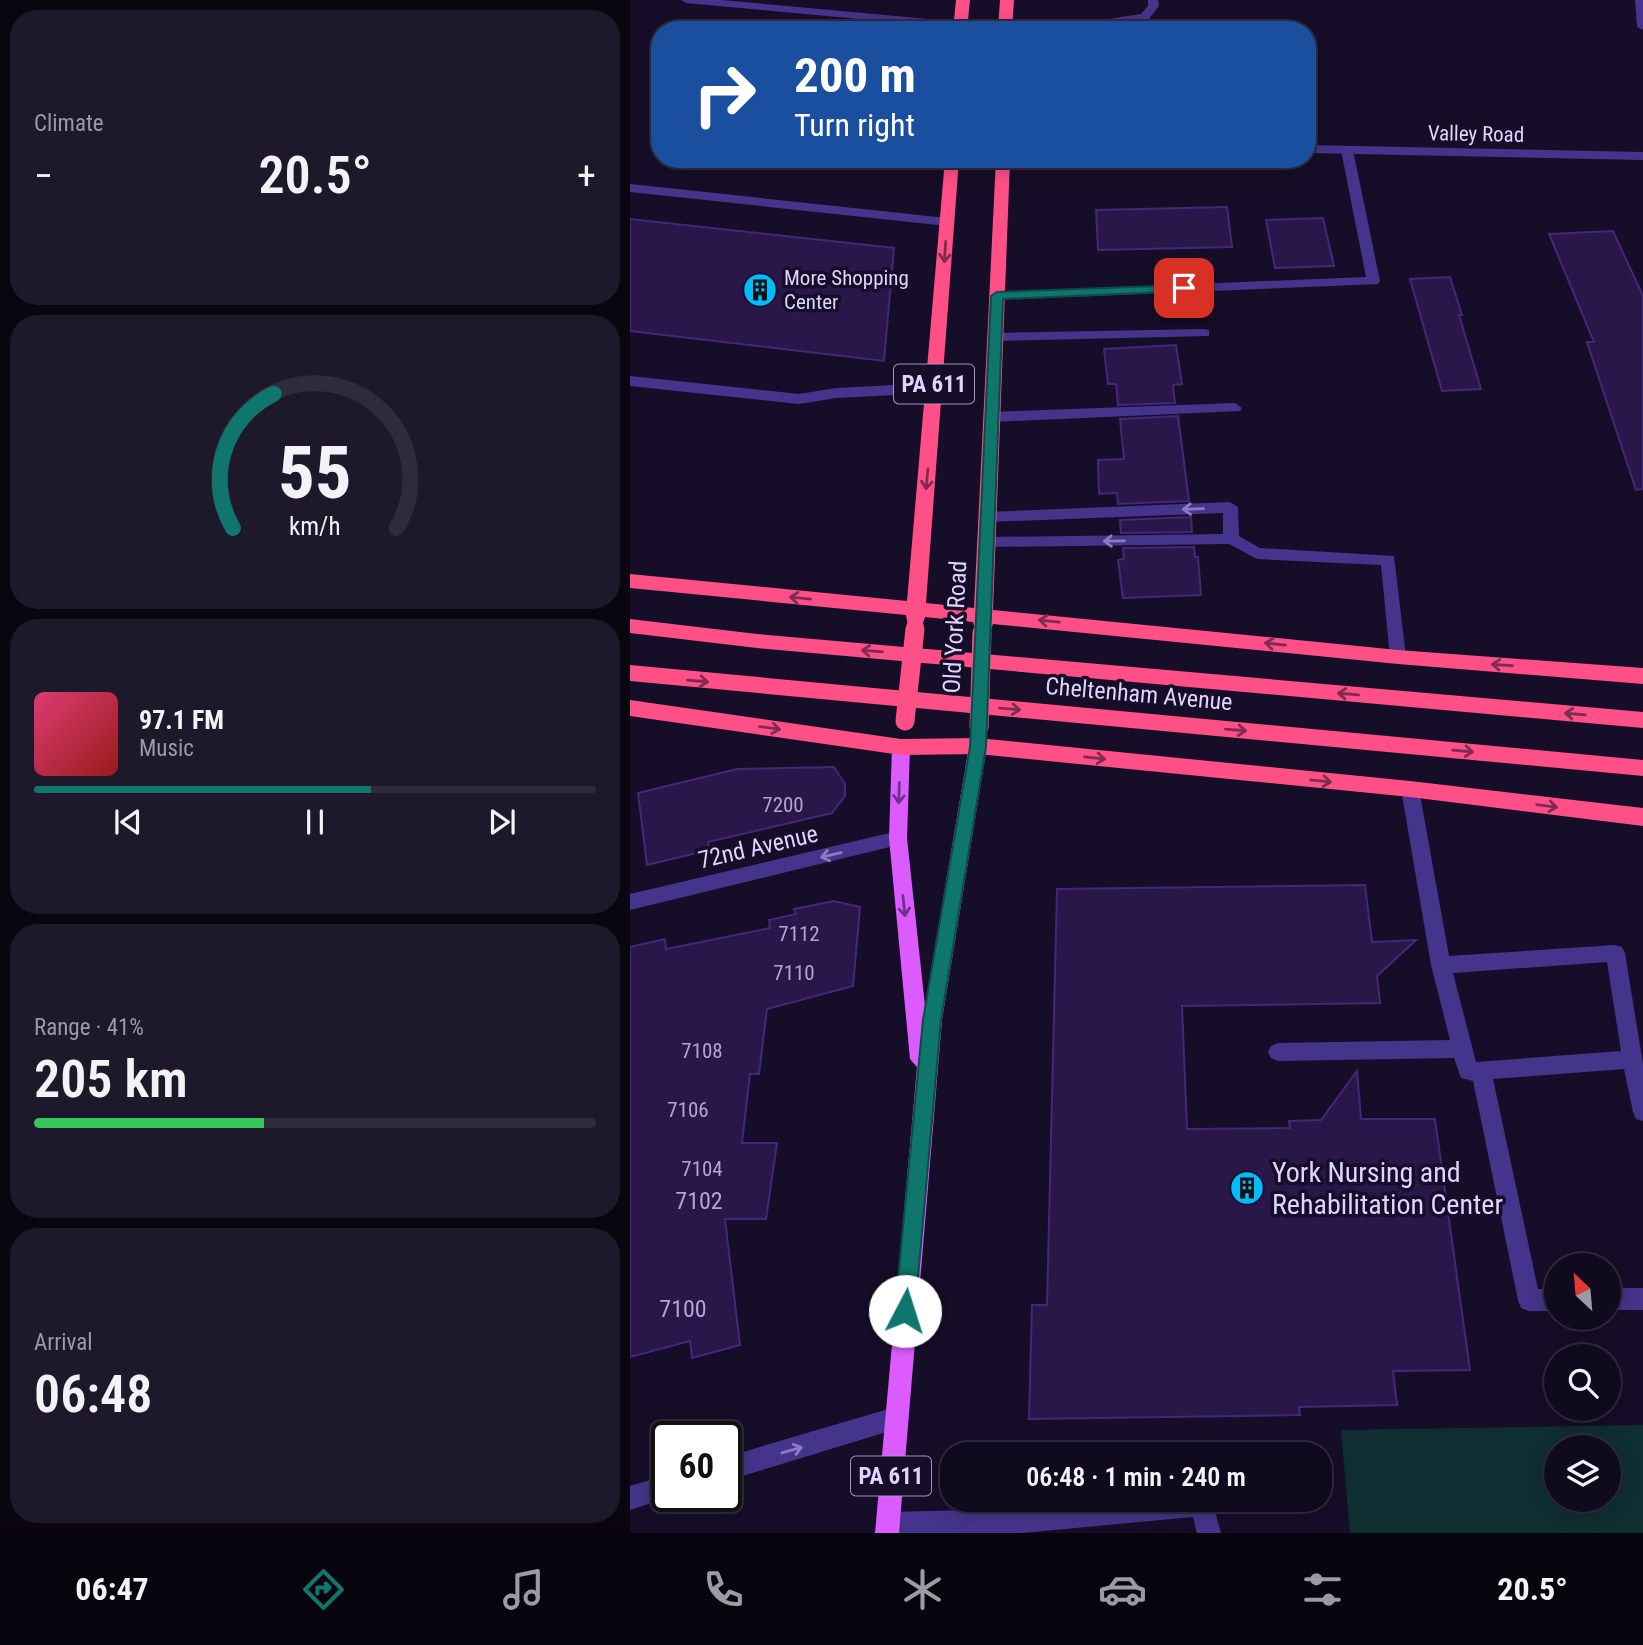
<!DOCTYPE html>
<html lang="en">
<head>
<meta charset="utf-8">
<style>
  :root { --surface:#100a1e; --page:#1e182b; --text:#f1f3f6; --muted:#9c9aa4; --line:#302b3c; --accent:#0f766e }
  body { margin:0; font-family:"Roboto Condensed",sans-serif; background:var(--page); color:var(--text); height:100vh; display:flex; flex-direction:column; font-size:26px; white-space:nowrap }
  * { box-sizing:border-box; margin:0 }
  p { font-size:23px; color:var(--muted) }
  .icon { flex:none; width:38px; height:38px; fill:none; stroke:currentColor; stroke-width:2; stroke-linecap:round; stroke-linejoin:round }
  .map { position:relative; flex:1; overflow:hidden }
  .details { display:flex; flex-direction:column; gap:10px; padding:10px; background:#090610; width:630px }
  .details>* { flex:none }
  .hud { position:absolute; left:21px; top:21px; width:665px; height:147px; border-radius:28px; box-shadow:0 4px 18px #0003,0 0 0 2px var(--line); background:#1a4fa0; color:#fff; overflow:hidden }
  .needle { width:46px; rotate:334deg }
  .controls { position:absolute; left:914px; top:1253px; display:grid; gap:14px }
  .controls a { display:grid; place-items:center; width:77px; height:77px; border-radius:50%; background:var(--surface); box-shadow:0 4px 18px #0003,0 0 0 2px var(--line); font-size:35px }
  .speed { position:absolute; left:21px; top:1421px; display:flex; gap:14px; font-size:35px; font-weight:700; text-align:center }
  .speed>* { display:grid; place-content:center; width:91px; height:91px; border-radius:50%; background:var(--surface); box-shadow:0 4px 18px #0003,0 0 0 2px var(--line); line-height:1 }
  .speed .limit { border:4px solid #111; border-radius:10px; background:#fff; color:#111 }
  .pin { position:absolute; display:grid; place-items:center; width:60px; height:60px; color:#fff; margin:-30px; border-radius:14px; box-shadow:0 4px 10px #0006 }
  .me { position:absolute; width:77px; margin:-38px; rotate:5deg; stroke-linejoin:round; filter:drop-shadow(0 0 5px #0008) }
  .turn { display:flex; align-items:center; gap:24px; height:147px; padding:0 28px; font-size:32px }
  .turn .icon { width:91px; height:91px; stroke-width:2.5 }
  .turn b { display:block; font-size:49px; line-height:60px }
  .big { font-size:52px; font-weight:600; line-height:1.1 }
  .details .card { flex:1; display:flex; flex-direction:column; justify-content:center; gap:10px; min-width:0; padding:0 24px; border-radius:28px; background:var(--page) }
  .details .dial { align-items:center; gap:0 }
  .dial svg { height:182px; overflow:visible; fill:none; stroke:var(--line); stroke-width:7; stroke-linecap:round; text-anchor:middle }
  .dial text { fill:var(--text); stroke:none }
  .song { display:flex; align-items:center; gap:21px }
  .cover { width:84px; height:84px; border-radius:10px; background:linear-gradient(135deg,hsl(340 70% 55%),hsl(0 70% 35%)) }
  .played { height:7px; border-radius:4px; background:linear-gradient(90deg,var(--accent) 60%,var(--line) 60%) }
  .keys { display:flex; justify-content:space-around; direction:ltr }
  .heat { display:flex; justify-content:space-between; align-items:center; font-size:38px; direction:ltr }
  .charge { height:10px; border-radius:5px; background:linear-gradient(90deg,#34c759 41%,var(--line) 0) }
  .trip { position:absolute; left:310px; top:1442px; width:392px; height:70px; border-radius:28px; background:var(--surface); box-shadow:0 4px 18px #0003,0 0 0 2px var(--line); font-weight:600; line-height:70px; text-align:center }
  .dock { display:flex; height:112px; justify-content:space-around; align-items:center; background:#06040c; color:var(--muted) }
  .dock .icon { width:49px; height:49px }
  .dock .active { color:var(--accent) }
  .dock b { font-size:32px; color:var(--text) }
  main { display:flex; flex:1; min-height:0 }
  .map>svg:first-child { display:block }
  .green { fill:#0f2e32; fill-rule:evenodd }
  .building { fill:#2a174a; stroke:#442778; stroke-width:2 }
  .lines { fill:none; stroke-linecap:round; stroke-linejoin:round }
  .lane { fill:#45348b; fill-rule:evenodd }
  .street { fill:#45348b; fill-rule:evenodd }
  .primary { fill:#dc5bff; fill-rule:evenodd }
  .highway { fill:#ff4f87; fill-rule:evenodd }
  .highway-bridge { stroke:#ff4f87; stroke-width:19 }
  .oneway { stroke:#7f2b53 }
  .oneway2 { stroke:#8a7cbf }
  .oneway3 { stroke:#6f3089 }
  .route { fill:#0f766e; stroke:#0a4d48; stroke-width:2 }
  .labels { text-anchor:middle; stroke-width:7; stroke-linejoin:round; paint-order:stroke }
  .far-street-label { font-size:21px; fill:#dfd4ff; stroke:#160d28 }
  .far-poi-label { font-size:21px; fill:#dfd4ff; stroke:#160d28; text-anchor:start }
  .number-label { font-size:21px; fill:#b2a5d2 }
  .shield { fill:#160d28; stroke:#a398be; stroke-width:2 }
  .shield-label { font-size:23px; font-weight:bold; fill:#dfd4ff }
  .street-label { font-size:24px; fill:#dfd4ff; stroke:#160d28 }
  .near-number-label { font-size:24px; fill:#b2a5d2 }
  .near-poi-label { font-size:28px; fill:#dfd4ff; stroke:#160d28; text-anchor:start }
</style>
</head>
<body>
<main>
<section class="details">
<div class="card"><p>Climate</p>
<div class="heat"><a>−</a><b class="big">20.5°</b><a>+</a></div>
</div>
<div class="card dial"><svg viewBox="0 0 100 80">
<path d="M14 69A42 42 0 1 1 86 69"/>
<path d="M14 69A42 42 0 0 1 32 10" stroke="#0f766e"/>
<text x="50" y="56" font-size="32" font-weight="700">55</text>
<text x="50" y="72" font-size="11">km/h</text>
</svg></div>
<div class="card">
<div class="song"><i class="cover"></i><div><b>97.1 FM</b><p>Music</p></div></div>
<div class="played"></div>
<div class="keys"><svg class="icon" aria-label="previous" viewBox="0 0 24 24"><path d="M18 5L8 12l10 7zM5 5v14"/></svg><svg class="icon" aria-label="pause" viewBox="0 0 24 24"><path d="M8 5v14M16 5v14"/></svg><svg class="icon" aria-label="next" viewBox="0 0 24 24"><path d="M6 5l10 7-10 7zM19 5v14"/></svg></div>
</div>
<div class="card"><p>Range · 41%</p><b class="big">205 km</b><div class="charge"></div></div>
<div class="card"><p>Arrival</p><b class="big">06:48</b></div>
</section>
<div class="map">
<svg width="1013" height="1533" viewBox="0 0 1013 1533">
  <rect width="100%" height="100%" fill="#160d28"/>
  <path class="green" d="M1013,1425V1533H720L711,1430ZM926,1447H978V1500H926Z"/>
  <g class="building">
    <polygon points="597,207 602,247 468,250 466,210"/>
    <polygon points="693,218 704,266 645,268 636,220"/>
    <polygon points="0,219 264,248 254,361 0,331"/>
    <polygon points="983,231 1013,296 1013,489 1006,490 957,342 964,342 919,234"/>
    <polygon points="820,277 832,315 829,315 851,389 812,391 780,279"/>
    <polygon points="546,345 552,384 543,385 545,403 488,405 486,384 478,384 474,349"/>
    <polygon points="548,416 559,501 488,504 487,493 469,494 468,460 494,459 490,419"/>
    <polygon points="561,517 562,532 491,533 490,520"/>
    <polygon points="564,547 565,557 568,557 571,595 493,598 488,560 494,559 493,548"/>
    <polygon points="204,767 215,784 215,796 202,813 78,842 79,850 17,865 8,793 107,769"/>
    <polygon points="735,885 742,942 786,940 747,976 750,1003 552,1006 557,1129 660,1128 659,1121 691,1120 727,1071 731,1119 805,1119 840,1370 763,1371 767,1405 669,1407 670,1415 399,1419 402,1305 417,1305 427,889"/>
    <polygon points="204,901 230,907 223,986 137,1009 129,1074 120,1074 112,1143 147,1143 136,1219 95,1219 110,1345 62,1358 60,1341 0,1357 0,947 35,939 36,949 140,928 139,920 166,914 164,909"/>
  </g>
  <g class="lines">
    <g class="lane">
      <polygon points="518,0 528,0 529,6 519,19 451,30 421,30 426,27 511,14 518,6"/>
      <polygon points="717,146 723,150 750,281 748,284 367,300 360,296 367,292 736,277 711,150"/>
      <polygon points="0,184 317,218 323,222 317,226 0,192"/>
      <polygon points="574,329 579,330 579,336 365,341 358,337 365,333"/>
      <polygon points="0,376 169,394 206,388 304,383 311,388 304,393 206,398 169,404 0,386"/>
      <polygon points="605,403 612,408 610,411 362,422 355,417 362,412"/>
      <polygon points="600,502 608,507 609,536 630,548 764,556 776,657 774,661 768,663 760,657 751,565 627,559 599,544 357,547 349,542 357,537 593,534 593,513 357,522 349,517 357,512"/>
      <path d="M780,782L786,784L789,789L819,956L985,945L992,947L995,953L1013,1064V1121L1006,1119L1003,1112L994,1069L863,1079L908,1289H926V1311H899L891,1308L888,1300L843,1081L831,1078L824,1058L648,1061L641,1058L638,1052L641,1046L648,1043L820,1040L801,965L771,789L774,784ZM977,962L991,1051L846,1062L823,973Z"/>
      <rect x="978" y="1288" width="35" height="22"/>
      <polygon points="490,1500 582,1500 591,1533 567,1533 563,1517 392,1533 251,1533 246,1524 250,1516 258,1512 392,1509"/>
    </g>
    <g class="street">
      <polygon points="51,0 92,0 375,26 381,29 347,30 56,3"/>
      <polygon points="1005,0 1013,0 1013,30 1007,27"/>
      <polygon points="677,145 1013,152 1013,160 677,153"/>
      <polygon points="268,831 274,833 277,838 274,843 268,845 0,910 0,894"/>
      <polygon points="265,1407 273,1411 277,1419 273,1427 96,1481 96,1457"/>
      <polygon points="37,1475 37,1496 43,1496 0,1510 0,1486"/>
    </g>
    <polygon class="primary" points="348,739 354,741 357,746 312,1020 269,1533 245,1533 287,1067 280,1059 259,838 262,747 265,742 277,742 280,747 277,838 295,1006 339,746 342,741"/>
    <g class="highway">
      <polygon points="326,0 340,0 337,30 323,30"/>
      <polygon points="370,0 384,0 382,30 368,30"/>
      <polygon points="315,159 329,159 296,603 344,608 366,159 380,159 363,610 768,650 1013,668 1013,684 768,664 363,624 360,633 353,635 346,633 343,622 295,617 292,626 278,626 276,615 0,588 0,574 277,601"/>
      <polygon points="0,619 127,634 1013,712 1013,728 127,648 0,633"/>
      <polygon points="0,665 1013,760 1013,776 0,681"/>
      <polygon points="0,700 271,739 348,738 780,781 1013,808 1013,826 780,797 348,754 271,755 0,716"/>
    </g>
    <g class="highway-bridge">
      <polyline points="275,721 285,629"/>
      <polyline points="349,727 352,633"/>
    </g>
  </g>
  <defs><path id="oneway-shaft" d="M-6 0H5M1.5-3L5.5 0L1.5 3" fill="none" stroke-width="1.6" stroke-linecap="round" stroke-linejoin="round" transform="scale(1.75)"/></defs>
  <g class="oneway">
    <use href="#oneway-shaft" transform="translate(315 252) rotate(94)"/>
    <use href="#oneway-shaft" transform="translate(297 479) rotate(95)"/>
    <use href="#oneway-shaft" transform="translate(170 598) rotate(-174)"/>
    <use href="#oneway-shaft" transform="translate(419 621) rotate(-174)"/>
    <use href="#oneway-shaft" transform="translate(645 644) rotate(-174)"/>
    <use href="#oneway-shaft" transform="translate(242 651) rotate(-175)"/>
    <use href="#oneway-shaft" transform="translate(872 665) rotate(-176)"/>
    <use href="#oneway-shaft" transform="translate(68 681) rotate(5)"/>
    <use href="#oneway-shaft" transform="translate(718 694) rotate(-175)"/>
    <use href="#oneway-shaft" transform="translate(380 709) rotate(5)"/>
    <use href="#oneway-shaft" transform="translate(945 714) rotate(-175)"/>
    <use href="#oneway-shaft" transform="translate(140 728) rotate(8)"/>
    <use href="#oneway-shaft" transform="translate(606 730) rotate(5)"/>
    <use href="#oneway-shaft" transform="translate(833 751) rotate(5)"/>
    <use href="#oneway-shaft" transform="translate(465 758) rotate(6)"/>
    <use href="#oneway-shaft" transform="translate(691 781) rotate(6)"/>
    <use href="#oneway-shaft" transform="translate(917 806) rotate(7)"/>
  </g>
  <g class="oneway2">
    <use href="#oneway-shaft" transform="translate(563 509) rotate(178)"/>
    <use href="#oneway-shaft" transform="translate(484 541) rotate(179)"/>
    <use href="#oneway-shaft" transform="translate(201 855) rotate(167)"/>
    <use href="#oneway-shaft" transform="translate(162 1450) rotate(-16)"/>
  </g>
  <g class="oneway3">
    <use href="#oneway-shaft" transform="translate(269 793) rotate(92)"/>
    <use href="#oneway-shaft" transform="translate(274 906) rotate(84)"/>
  </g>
  <polygon class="route" points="554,285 560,288 559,291 373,299 356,747 311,1020 285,1311 282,1318 275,1321 268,1318 265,1311 293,1020 340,747 361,296 367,292"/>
  <defs>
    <g id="building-disc" transform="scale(1.75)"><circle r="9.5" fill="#00bdff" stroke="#160d28"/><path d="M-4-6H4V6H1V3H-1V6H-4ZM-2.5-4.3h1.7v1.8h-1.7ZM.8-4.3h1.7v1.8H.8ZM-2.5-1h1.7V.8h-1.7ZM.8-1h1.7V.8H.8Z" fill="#111"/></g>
  </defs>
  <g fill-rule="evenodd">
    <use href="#building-disc" x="130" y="290"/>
    <use href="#building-disc" x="617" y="1188"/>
  </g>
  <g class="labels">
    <g class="far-street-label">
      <text transform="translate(846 134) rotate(1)" y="7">Valley Road</text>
    </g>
    <g class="far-poi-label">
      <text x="154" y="285">More Shopping<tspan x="154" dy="24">Center</tspan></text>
    </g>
    <g class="number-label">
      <text x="153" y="812">7200</text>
      <text x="169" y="941">7112</text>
      <text x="164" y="980">7110</text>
      <text x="72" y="1058">7108</text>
      <text x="58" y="1117">7106</text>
      <text x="72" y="1176">7104</text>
    </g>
    <g class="shield">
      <rect x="264" y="364.5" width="80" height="39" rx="5"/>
      <rect x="221" y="1456.5" width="80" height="39" rx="5"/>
    </g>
    <g class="shield-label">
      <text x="304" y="392">PA 611</text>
      <text x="261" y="1484">PA 611</text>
    </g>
    <g class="street-label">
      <text transform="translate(325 627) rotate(-87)" y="8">Old York Road</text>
      <text transform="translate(509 694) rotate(5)" y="8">Cheltenham Avenue</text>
      <text transform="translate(128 847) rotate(-13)" y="8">72nd Avenue</text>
    </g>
    <g class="near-number-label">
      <text x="69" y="1209">7102</text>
      <text x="53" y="1317">7100</text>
    </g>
    <g class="near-poi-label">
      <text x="642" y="1182">York Nursing and<tspan x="642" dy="32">Rehabilitation Center</tspan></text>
    </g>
  </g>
</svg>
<div class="controls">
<a><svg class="needle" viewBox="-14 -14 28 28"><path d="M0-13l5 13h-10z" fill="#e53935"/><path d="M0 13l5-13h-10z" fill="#9c9aa4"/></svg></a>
<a><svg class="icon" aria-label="search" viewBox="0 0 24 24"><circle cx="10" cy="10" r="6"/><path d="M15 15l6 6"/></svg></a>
<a><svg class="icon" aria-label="layers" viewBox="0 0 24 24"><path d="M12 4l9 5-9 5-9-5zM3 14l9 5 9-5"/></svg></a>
</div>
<div class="speed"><div class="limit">60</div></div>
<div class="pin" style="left:554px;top:288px;background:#d93025"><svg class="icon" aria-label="arrive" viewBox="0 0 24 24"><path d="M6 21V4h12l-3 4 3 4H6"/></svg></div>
<svg class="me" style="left:275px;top:1311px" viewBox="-20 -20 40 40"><circle r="19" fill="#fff"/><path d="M0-13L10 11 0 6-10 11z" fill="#0f766e"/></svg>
<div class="trip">06:48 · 1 min · 240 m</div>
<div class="hud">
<div class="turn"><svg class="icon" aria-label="right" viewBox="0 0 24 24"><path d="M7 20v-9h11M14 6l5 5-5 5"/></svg><div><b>200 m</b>Turn right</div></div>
</div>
</div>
</main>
<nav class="dock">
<b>06:47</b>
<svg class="icon active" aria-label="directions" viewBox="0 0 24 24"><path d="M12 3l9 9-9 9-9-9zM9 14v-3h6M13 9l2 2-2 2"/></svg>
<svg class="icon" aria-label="music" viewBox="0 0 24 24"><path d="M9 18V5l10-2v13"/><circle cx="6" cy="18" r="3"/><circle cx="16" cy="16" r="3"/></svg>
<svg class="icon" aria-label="phone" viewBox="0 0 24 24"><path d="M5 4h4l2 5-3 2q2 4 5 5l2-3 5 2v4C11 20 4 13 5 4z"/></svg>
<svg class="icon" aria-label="climate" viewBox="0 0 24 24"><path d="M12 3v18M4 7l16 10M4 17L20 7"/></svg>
<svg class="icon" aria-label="car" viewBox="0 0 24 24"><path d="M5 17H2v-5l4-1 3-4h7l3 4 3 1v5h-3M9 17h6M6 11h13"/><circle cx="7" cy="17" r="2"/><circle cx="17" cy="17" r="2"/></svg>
<svg class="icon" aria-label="filters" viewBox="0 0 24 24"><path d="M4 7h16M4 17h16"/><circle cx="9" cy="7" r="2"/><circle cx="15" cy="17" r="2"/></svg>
<b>20.5°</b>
</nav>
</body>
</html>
